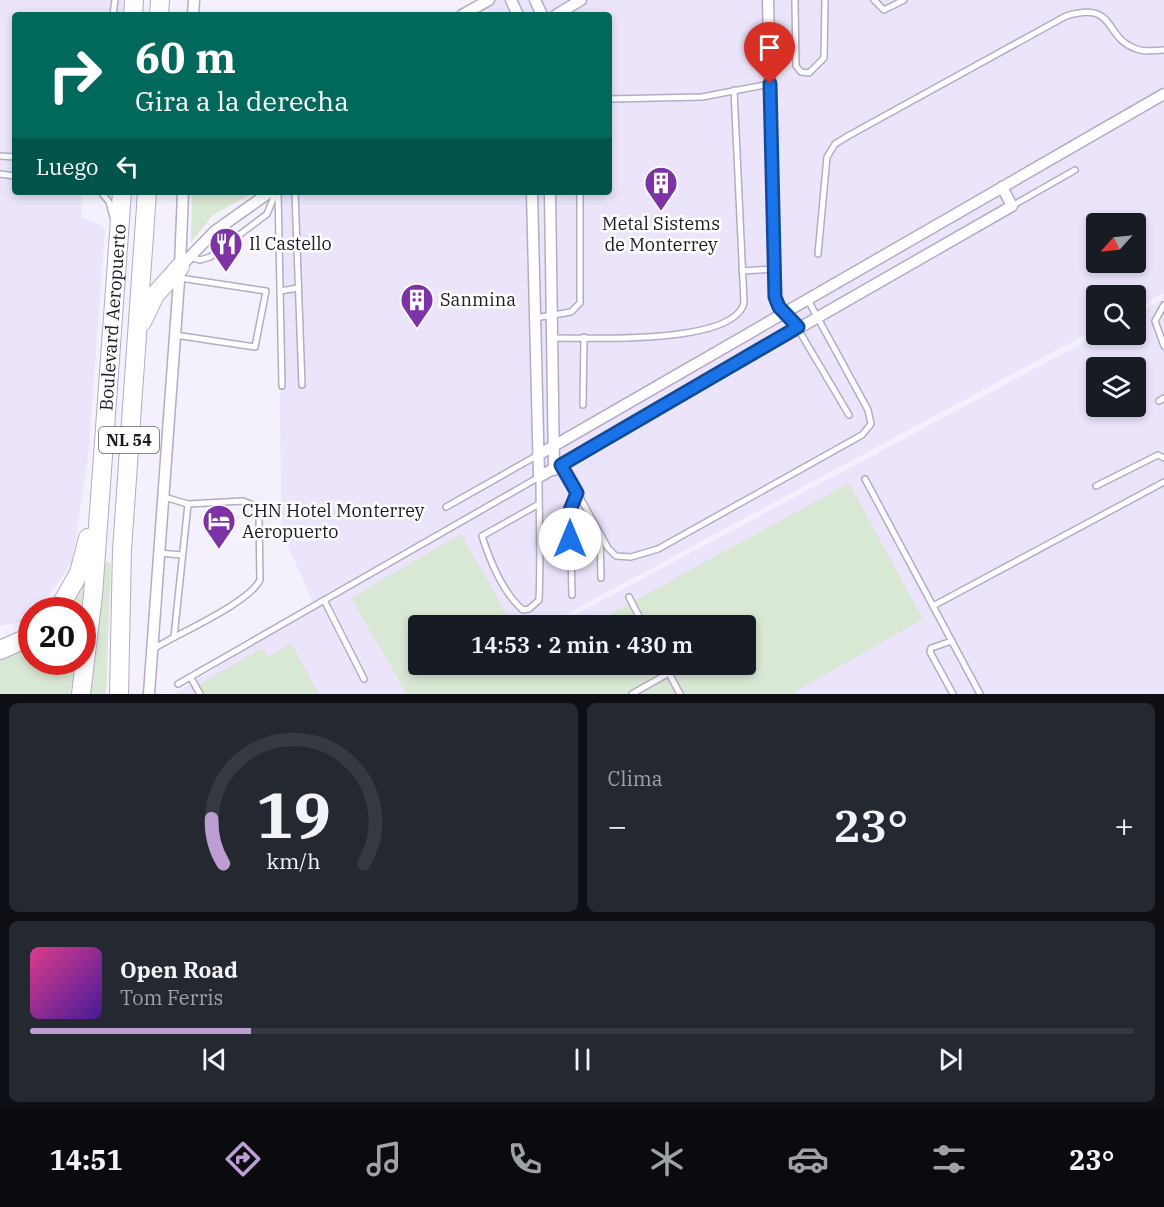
<!DOCTYPE html>
<html lang="es">
<head>
<meta charset="utf-8">
<style>
  :root { --surface:#171b24; --page:#242831; --text:#f1f3f6; --muted:#9ea1a6; --line:#363941; --accent:#bd9dd2 }
  body { margin:0; font-family:"IBM Plex Serif",serif; background:var(--page); color:var(--text); height:100vh; display:flex; flex-direction:column; font-size:22px; white-space:nowrap }
  * { box-sizing:border-box; margin:0 }
  p { font-size:20px; color:var(--muted) }
  .icon { flex:none; width:33px; height:33px; fill:none; stroke:currentColor; stroke-width:2; stroke-linecap:round; stroke-linejoin:round }
  .map { position:relative; height:694px; overflow:hidden }
  .details { display:flex; flex-direction:column; gap:9px; padding:9px; background:#0d0f14; flex:1 }
  .details>* { flex:none }
  .top-card { position:absolute; left:12px; top:12px; width:600px; height:183px; border-radius:6px; box-shadow:0 3px 9px #0003; background:#00695c; color:#fff; overflow:hidden }
  .needle { width:39px; rotate:243deg }
  .tools { position:absolute; left:1086px; top:213px; display:grid; gap:12px }
  .tools a { display:grid; place-items:center; width:60px; height:60px; border-radius:6px; background:var(--surface); box-shadow:0 3px 9px #0003; font-size:30px }
  .speed { position:absolute; left:18px; top:597px; display:flex; gap:12px; font-size:30px; font-weight:700; text-align:center }
  .speed>* { display:grid; place-content:center; width:78px; height:78px; border-radius:50%; background:var(--surface); box-shadow:0 3px 9px #0003; line-height:1 }
  .speed .limit { border:9px solid #d22; background:#fff; color:#111 }
  .pin { position:absolute; display:grid; place-items:center; width:51px; height:51px; color:#fff; margin:-62px -26px; border-radius:50% 50% 50% 0; rotate:-45deg; box-shadow:0 0 6px #0007 }
  .pin .icon { rotate:45deg }
  .me { position:absolute; width:66px; margin:-33px; rotate:0deg; stroke-linejoin:round; filter:drop-shadow(0 0 4px #0008) }
  .turn { display:flex; align-items:center; gap:21px; height:126px; padding:0 24px; font-size:27px }
  .turn .icon { width:78px; height:78px; stroke-width:2.5 }
  .turn b { display:block; font-size:42px; line-height:51px }
  .then { display:flex; align-items:center; height:57px; padding:0 24px; background:#0003; gap:12px; font-size:22px }
  .big { font-size:45px; font-weight:600; line-height:1.1 }
  .details .tile { flex:1; display:flex; flex-direction:column; justify-content:center; gap:9px; min-width:0; padding:0 21px; border-radius:9px; background:var(--page) }
  .details .dial { align-items:center; gap:0 }
  .dial svg { height:156px; overflow:visible; fill:none; stroke:var(--line); stroke-width:7; stroke-linecap:round; text-anchor:middle }
  .dial text { fill:var(--text); stroke:none }
  .song { display:flex; align-items:center; gap:18px }
  .cover { width:72px; height:72px; border-radius:9px; background:linear-gradient(135deg,hsl(330 70% 55%),hsl(260 70% 35%)) }
  .played { height:6px; border-radius:3px; background:linear-gradient(90deg,var(--accent) 20%,var(--line) 20%) }
  .keys { display:flex; justify-content:space-around; direction:ltr }
  .heat { display:flex; justify-content:space-between; align-items:center; font-size:33px; direction:ltr }
  .details .tiles { flex:1; display:grid; gap:9px; grid-template-columns:1fr 1fr }
  .tile:last-child { grid-column:span 2 }
  .trip { position:absolute; left:408px; top:615px; width:348px; height:60px; border-radius:6px; background:var(--surface); box-shadow:0 3px 9px #0003; font-weight:600; line-height:60px; text-align:center }
  .tabs { display:flex; height:96px; justify-content:space-around; align-items:center; background:#090b0e; color:var(--muted) }
  .tabs .icon { width:42px; height:42px }
  .tabs .on { color:var(--accent) }
  .tabs b { font-size:27px; color:var(--text) }
  .map>svg:first-child { display:block }
  .built { fill:#ece4fb; fill-rule:evenodd }
  .green { fill:#d9e7d5 }
  .lines { fill:none; stroke-linecap:round; stroke-linejoin:round }
  .service-casing { stroke:#b5abc7; stroke-width:8 }
  .minor-casing { stroke:#b5abc7; stroke-width:13 }
  .trunk-casing { stroke:#b5abc7; stroke-width:20 }
  .service { stroke:#fff; stroke-width:5 }
  .minor { stroke:#fff; stroke-width:10 }
  .trunk { stroke:#fff; stroke-width:18 }
  .route-casing { stroke:#114b97; stroke-width:15 }
  .route { stroke:#1a73e8; stroke-width:10 }
  .labels { text-anchor:middle; stroke-width:5; stroke-linejoin:round; paint-order:stroke }
  .shield { fill:#fff; stroke:#625f66; stroke-width:1.5 }
  .shield-label { font-size:16px; font-weight:bold; fill:#1e1a25 }
  .poi-label { font-size:18px; fill:#1e1a25; stroke:#fff; text-anchor:start }
  .street-label { font-size:18px; fill:#1e1a25; stroke:#fff }
</style>
</head>
<body>
<div class="map">
<svg width="1164" height="694" viewBox="0 0 1164 694">
  <rect width="100%" height="100%" fill="#f4f0fc"/>
  <g class="built">
    <polygon points="0,0 123,0 122,15 15,15 15,192 83,192 81,217 101,225 105,230 88,459 72,562 38,610 32,610 31,620 0,626"/>
    <path d="M482,0H1164V293L1136,308V296H1096V329L546,625L418,626L419,694H174L315,607L282,532L276,192H609V15H492ZM1096,224H1136V262H1096Z"/>
    <path d="M1164,299V694H426L746,664V626L556,625L1098,335L1136,334V314ZM1096,368H1136V406H1096Z"/>
  </g>
  <g class="green">
    <polygon points="192,192 254,192 213,215 191,242"/>
    <polygon points="849,483 923,619 795,692 796,694 407,694 351,598 461,534 513,625 418,626 418,664 746,664 746,626 590,625"/>
    <polygon points="100,560 111,563 106,694 86,694"/>
    <polygon points="86,566 82,610 61,610"/>
    <polygon points="31,639 32,662 77,662 70,694 0,694 0,653"/>
    <polygon points="291,643 319,694 203,694 198,685 262,648 268,657"/>
  </g>
  <g class="lines">
    <g class="service-casing">
      <g id="service">
        <polyline points="795,0 796,66 801,72 809,73 824,58 825,0"/>
        <polyline points="874,0 884,10 904,0"/>
        <polyline points="113,15 115,0"/>
        <polyline points="609,99 702,97 770,84"/>
        <polyline points="0,156 15,157"/>
        <polyline points="0,174 15,176"/>
        <polyline points="101,192 109,202 113,217"/>
        <polyline points="278,192 282,386"/>
        <polyline points="295,192 302,385"/>
        <polyline points="1012,206 1075,170"/>
        <path d="M818,254L827,157L835,144L848,136L1066,16C1120,0 1101,40 1140,50C1147,52 1157,50 1164,50"/>
        <polyline points="190,257 200,260 210,257 267,214 276,192"/>
        <polyline points="742,271 774,269"/>
        <polyline points="280,291 298,288"/>
        <polyline points="1164,305 1155,321 1164,346"/>
        <polyline points="535,318 571,312 580,303 580,192"/>
        <polyline points="798,329 849,415"/>
        <polyline points="175,335 255,347 266,291 180,278"/>
        <path d="M554,338C591,338 733,345 744,303L734,90"/>
        <polyline points="1159,401 1164,398"/>
        <polyline points="583,405 584,337"/>
        <polyline points="562,465 608,548 616,556 631,557 658,549 862,435 871,424 868,410 808,300"/>
        <polyline points="865,479 980,694"/>
        <polyline points="1096,486 1158,455 1164,458"/>
        <polyline points="446,507 538,455"/>
        <polyline points="600,535 601,578"/>
        <polyline points="159,553 182,555"/>
        <polyline points="572,595 570,510 577,493"/>
        <polyline points="629,597 644,626"/>
        <polyline points="324,600 364,679"/>
        <polyline points="933,606 1164,482"/>
        <polyline points="174,637 188,504"/>
        <polyline points="952,641 931,648 930,652 953,694"/>
        <path d="M153,649C177,634 249,603 260,580L259,518L253,505L243,501L188,504L164,497"/>
        <polyline points="664,664 680,694"/>
        <polyline points="191,678 200,694"/>
        <path d="M178,684L539,477C539,518 541,559 539,600L529,609L523,610C502,592 490,561 482,536L539,504"/>
        <polyline points="632,694 669,673"/>
      </g>
    </g>
    <g class="minor-casing">
      <g id="minor">
        <polyline points="511,0 518,15"/>
        <polyline points="535,0 542,15"/>
        <polyline points="768,0 775,297 779,307 798,327"/>
        <polyline points="193,15 194,0"/>
        <polyline points="462,15 489,0"/>
        <polyline points="556,15 581,0"/>
        <polyline points="532,192 539,477 1012,206 1002,187"/>
        <polyline points="550,192 554,470"/>
        <polyline points="180,267 215,231 270,192"/>
        <polyline points="538,455 1164,94"/>
        <polyline points="149,694 180,267 183,192"/>
      </g>
    </g>
    <g class="trunk-casing">
      <g id="trunk">
        <polyline points="133,15 134,0"/>
        <polyline points="159,15 160,0"/>
        <polyline points="142,322 155,295 180,267"/>
        <polyline points="58,610 79,573 88,538"/>
        <polyline points="0,650 32,636"/>
        <path id="s1" d="M81,694L93,595L122,192"/>
        <polyline points="119,694 122,550 147,192"/>
      </g>
    </g>
    <use href="#service" class="service"/>
    <use href="#minor" class="minor"/>
    <use href="#trunk" class="trunk"/>
  </g>
  <g class="lines">
    <g class="route-casing">
      <polyline id="route" points="570,539 570,510 577,493 561,465 798,327 779,307 775,297 770,84"/>
    </g>
    <use href="#route" class="route"/>
  </g>
  <defs>
    <g id="building-pin" transform="scale(1.725)"><path d="M0 17L-7.5 6A9.5 9.5 0 1 1 7.5 6Z" fill="#7d33a5" stroke="#fff"/><path d="M-4-6H4V6H1V3H-1V6H-4ZM-2.5-4.3h1.7v1.8h-1.7ZM.8-4.3h1.7v1.8H.8ZM-2.5-1h1.7V.8h-1.7ZM.8-1h1.7V.8H.8Z" fill="#fff"/></g>
    <g id="restaurant-pin" transform="scale(1.725)"><path d="M0 17L-7.5 6A9.5 9.5 0 1 1 7.5 6Z" fill="#7d33a5" stroke="#fff"/><path d="M-5-6h1v4h1v-4h1v4h1v-4h1v5L-1.5 .5V6h-2V.5L-5-1ZM5-6V6H3V1.5H1.5Q1.5-4 5-6Z" fill="#fff"/></g>
    <g id="hotel-pin" transform="scale(1.725)"><path d="M0 17L-7.5 6A9.5 9.5 0 1 1 7.5 6Z" fill="#7d33a5" stroke="#fff"/><path d="M-6-4.5h1.5V1H6V5H4.5V3h-9V5H-6ZM-4 0a1.8 1.8 0 1 1 3.6 0ZM.5 0V-2.5h3Q6-2.5 6 0Z" fill="#fff"/></g>
  </defs>
  <g fill-rule="evenodd">
    <use href="#building-pin" x="661" y="183"/>
    <use href="#restaurant-pin" x="226" y="244"/>
    <use href="#building-pin" x="417" y="300"/>
    <use href="#hotel-pin" x="219" y="521"/>
  </g>
  <g class="labels">
    <rect class="shield" x="99" y="427" width="60" height="26" rx="4.5"/>
    <g class="shield-label">
      <text x="129" y="446">NL 54</text>
    </g>
    <g class="poi-label">
      <text x="661" y="230" text-anchor="middle">Metal Sistems<tspan x="661" dy="21">de Monterrey</tspan></text>
      <text x="249" y="250">Il Castello</text>
      <text x="440" y="306">Sanmina</text>
      <text x="242" y="517">CHN Hotel Monterrey<tspan x="242" dy="21">Aeropuerto</tspan></text>
    </g>
    <g class="street-label">
      <text dy="6" stroke="none"><textPath href="#s1" startOffset="378">Boulevard Aeropuerto</textPath></text>
    </g>
  </g>
</svg>
<div class="tools">
<a><svg class="needle" viewBox="-14 -14 28 28"><path d="M0-13l5 13h-10z" fill="#e53935"/><path d="M0 13l5-13h-10z" fill="#9ea1a6"/></svg></a>
<a><svg class="icon" aria-label="search" viewBox="0 0 24 24"><circle cx="10" cy="10" r="6"/><path d="M15 15l6 6"/></svg></a>
<a><svg class="icon" aria-label="layers" viewBox="0 0 24 24"><path d="M12 4l9 5-9 5-9-5zM3 14l9 5 9-5"/></svg></a>
</div>
<div class="speed"><div class="limit">20</div></div>
<div class="pin" style="left:770px;top:84px;background:#d93025"><svg class="icon" aria-label="arrive" viewBox="0 0 24 24"><path d="M6 21V4h12l-3 4 3 4H6"/></svg></div>
<svg class="me" style="left:570px;top:539px" viewBox="-20 -20 40 40"><circle r="19" fill="#fff"/><path d="M0-13L10 11 0 6-10 11z" fill="#1a73e8"/></svg>
<div class="trip">14:53 · 2 min · 430 m</div>
<div class="top-card">
<div class="turn"><svg class="icon" aria-label="right" viewBox="0 0 24 24"><path d="M7 20v-9h11M14 6l5 5-5 5"/></svg><div><b>60 m</b>Gira a la derecha</div></div>
<div class="then">Luego<svg class="icon" aria-label="left" viewBox="0 0 24 24"><path d="M17 20v-9H6M10 6l-5 5 5 5"/></svg></div>
</div>
</div>
<section class="details">
<div class="tiles">
<div class="tile dial"><svg viewBox="0 0 100 80">
<path d="M14 69A42 42 0 1 1 86 69"/>
<path d="M14 69A42 42 0 0 1 8 46" stroke="#bd9dd2"/>
<text x="50" y="56" font-size="32" font-weight="700">19</text>
<text x="50" y="72" font-size="11">km/h</text>
</svg></div>
<div class="tile"><p>Clima</p>
<div class="heat"><a>−</a><b class="big">23°</b><a>+</a></div>
</div>
<div class="tile">
<div class="song"><i class="cover"></i><div><b>Open Road</b><p>Tom Ferris</p></div></div>
<div class="played"></div>
<div class="keys"><svg class="icon" aria-label="previous" viewBox="0 0 24 24"><path d="M18 5L8 12l10 7zM5 5v14"/></svg><svg class="icon" aria-label="pause" viewBox="0 0 24 24"><path d="M8 5v14M16 5v14"/></svg><svg class="icon" aria-label="next" viewBox="0 0 24 24"><path d="M6 5l10 7-10 7zM19 5v14"/></svg></div>
</div>
</div>
</section>
<nav class="tabs">
<b>14:51</b>
<svg class="icon on" aria-label="directions" viewBox="0 0 24 24"><path d="M12 3l9 9-9 9-9-9zM9 14v-3h6M13 9l2 2-2 2"/></svg>
<svg class="icon" aria-label="music" viewBox="0 0 24 24"><path d="M9 18V5l10-2v13"/><circle cx="6" cy="18" r="3"/><circle cx="16" cy="16" r="3"/></svg>
<svg class="icon" aria-label="phone" viewBox="0 0 24 24"><path d="M5 4h4l2 5-3 2q2 4 5 5l2-3 5 2v4C11 20 4 13 5 4z"/></svg>
<svg class="icon" aria-label="climate" viewBox="0 0 24 24"><path d="M12 3v18M4 7l16 10M4 17L20 7"/></svg>
<svg class="icon" aria-label="car" viewBox="0 0 24 24"><path d="M5 17H2v-5l4-1 3-4h7l3 4 3 1v5h-3M9 17h6M6 11h13"/><circle cx="7" cy="17" r="2"/><circle cx="17" cy="17" r="2"/></svg>
<svg class="icon" aria-label="filters" viewBox="0 0 24 24"><path d="M4 7h16M4 17h16"/><circle cx="9" cy="7" r="2"/><circle cx="15" cy="17" r="2"/></svg>
<b>23°</b>
</nav>
</body>
</html>
